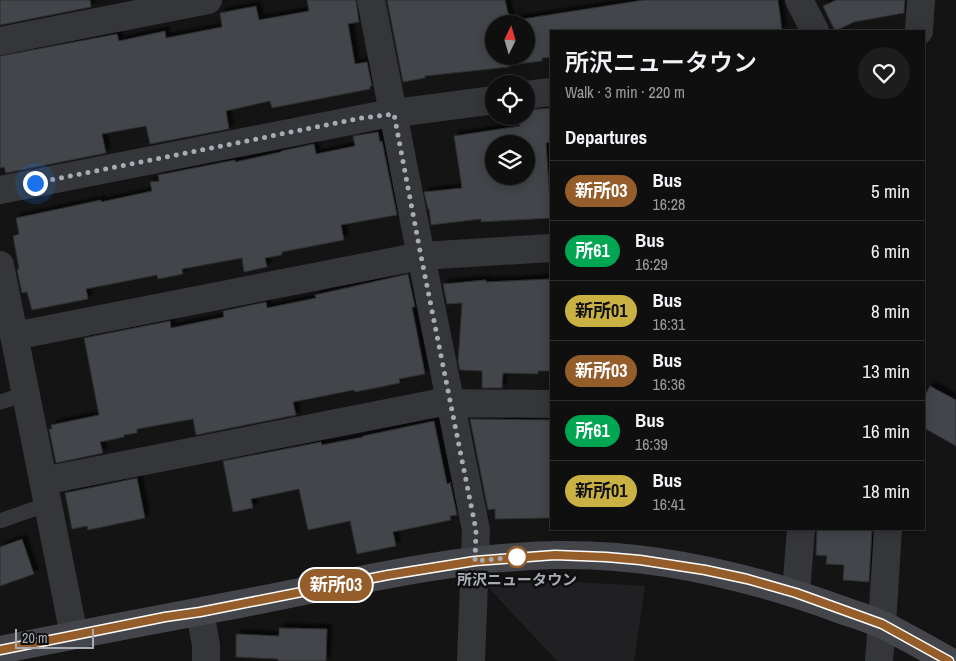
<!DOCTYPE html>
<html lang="en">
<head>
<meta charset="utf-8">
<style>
	body { margin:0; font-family:"Archivo Narrow","Noto Sans JP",sans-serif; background:#1d1d1e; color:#f1f3f6; height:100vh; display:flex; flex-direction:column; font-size:19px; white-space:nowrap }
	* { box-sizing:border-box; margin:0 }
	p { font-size:16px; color:#9b9c9f }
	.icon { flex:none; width:28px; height:28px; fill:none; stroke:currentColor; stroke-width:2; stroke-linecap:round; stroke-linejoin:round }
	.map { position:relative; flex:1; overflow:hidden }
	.side { position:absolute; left:550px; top:30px; width:375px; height:500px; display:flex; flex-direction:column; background:#0f0f10; border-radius:0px; box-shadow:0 2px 12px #0003,0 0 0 1px #2f2f30 }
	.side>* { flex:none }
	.badge { padding:0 10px; border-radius:16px; font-size:18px; line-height:32px }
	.needle { width:32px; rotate:5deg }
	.buttons { position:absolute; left:485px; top:15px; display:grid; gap:10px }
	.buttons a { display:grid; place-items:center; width:50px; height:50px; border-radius:50%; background:#0f0f10; box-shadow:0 2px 12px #0003,0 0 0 1px #2f2f30; font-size:25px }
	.scale { position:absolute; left:15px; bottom:12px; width:79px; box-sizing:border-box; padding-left:5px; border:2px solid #a7abb4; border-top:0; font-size:14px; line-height:18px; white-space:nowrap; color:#a7abb4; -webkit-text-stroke:4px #0f0f10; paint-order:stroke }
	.you { position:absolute; width:25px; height:25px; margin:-12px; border:4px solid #fff; border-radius:50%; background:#1a73e8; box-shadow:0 0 0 8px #1a73e833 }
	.map>.badge { position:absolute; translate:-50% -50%; box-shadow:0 0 0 2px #fff }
	h2 { padding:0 15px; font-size:19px; line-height:45px }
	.round { display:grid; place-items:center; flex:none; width:52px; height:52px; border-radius:26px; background:#1d1d1e }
	.summary { display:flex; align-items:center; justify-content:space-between; height:85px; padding:0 15px }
	h1 { font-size:24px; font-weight:600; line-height:38px }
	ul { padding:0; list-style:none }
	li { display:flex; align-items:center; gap:15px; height:60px; padding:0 15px; border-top:1px solid #2f2f30 }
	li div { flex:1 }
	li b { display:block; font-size:19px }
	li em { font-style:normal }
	li .badge { min-width:55px; font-weight:700; text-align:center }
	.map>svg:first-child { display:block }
</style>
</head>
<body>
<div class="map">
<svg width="956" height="661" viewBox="0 0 956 661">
	<defs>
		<filter id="shadow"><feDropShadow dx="4.5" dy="-4.5" stdDeviation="1" flood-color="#0009"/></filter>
	</defs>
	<rect width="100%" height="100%" fill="#141415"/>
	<path fill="#202022" d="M532,582H576L645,586L634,661H557L487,586Z"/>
	<path fill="#434448" stroke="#2e2e31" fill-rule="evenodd" filter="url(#shadow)" d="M0,0H90L91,7L0,25Z
		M307,0H356L359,22L348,24L355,64L367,62L372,86H370V89L272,108L270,101L226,111L229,129L150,144L146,126L102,134L106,153L6,173L4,167L0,168V56L117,34L119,41L165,31L166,38L222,27L220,13L256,6L259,20L309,11Z
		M387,0H505L510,21L644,0H778L782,31H551V57L542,58V61L509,65V67L425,76V78L403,82ZM494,24H526V56H494Z
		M836,0H905L904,13L854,22L835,31L823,6Z
		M551,108V142L546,143L551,218L481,222V219L431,225L429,209H428L424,192L462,188L454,136L520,126L519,116H526V110ZM494,144H526V176H494Z
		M378,132L380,142L382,141L397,215L341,225L344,240L282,252V255L265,258L267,267L244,272L242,258L182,269L183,274L158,279L157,275L86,289L88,299L32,310L27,292L22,293L17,270L19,269L13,236L19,234L16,218L101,200V202L152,191L150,182L159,181L158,175L235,160V162L281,152V151L314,144L316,154L355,146L353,136Z
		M408,274L415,307H412L425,374L399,379L400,383L355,392L354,390L293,402L296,415L196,435L193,419L137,429V433L124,435V437L100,442L103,453L56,463L49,429H52L51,425L99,415L84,338L170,321L171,328L224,317L223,311L266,302L267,308L316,298L315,295Z
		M551,279V371H538V374L503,373L502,388H482V371L460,370L458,362L462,303L447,304L443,284L486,280V282Z
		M930,386L956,400V446L924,428V397Z
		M470,419L551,420V518L495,519V509L488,510Z
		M434,421L447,484L450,483V482L457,515L450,516L451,520L393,532L396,546L357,554L350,521L308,530L299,489L251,499L253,508L233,512L223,461L321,442L322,445L363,437V436Z
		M137,478L145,518L88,530L87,526L72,529L65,493Z
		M817,529H872L869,582L843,580L844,565L826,564L827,556L816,555Z
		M22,539L34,574L0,586V547Z
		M279,628L327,629L326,661H278V659L236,657V634L279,636Z"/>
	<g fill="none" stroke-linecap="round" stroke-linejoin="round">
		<path stroke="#35363a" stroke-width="15" d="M0,402L26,394
			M0,521L48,504"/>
		<path stroke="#35363a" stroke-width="28" d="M371,0L421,256L476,530L471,661
			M799,0L815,31
			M919,31L921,0
			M0,41L208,0
			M526,95L551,92
			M0,190L381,115L494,100
			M0,265L74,635
			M14,336L421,256L551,248
			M43,481L438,403L551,404
			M796,593L801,529
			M200,612L206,645V661
			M879,661L882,624L888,529"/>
		<path stroke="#43454a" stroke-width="28" d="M0,650C88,632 177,616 265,599C361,580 458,557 556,555C653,553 749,576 839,609C853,614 867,618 880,624C889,627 898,633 906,637C921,645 935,653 949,661"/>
	</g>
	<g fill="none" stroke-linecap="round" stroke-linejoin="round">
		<defs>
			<path id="line" d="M0,650L165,617L200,612L388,575L475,561L555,555L606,557L640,560L705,570L747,579L796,593L882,624L949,661"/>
		</defs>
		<use href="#line" stroke="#fff" stroke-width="11"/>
		<use href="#line" stroke="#955d2a" stroke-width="8"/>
		<path stroke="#a7abb4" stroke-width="5" stroke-dasharray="0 9" d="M35,183L362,118L394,114L421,256L476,530L475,561L517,557"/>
	</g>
	<circle fill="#fff" stroke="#955d2a" stroke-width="2.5" cx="517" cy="557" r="10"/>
	<g text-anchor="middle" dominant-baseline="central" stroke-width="5" stroke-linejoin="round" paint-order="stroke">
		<g font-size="15" font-weight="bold" fill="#a7abb4" stroke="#0f0f10">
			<text x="517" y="579">所沢ニュータウン</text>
		</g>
	</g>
</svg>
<div class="buttons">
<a><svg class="needle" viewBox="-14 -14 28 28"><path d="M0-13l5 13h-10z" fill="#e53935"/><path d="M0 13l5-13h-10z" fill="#9b9c9f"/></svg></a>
<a><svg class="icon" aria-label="locate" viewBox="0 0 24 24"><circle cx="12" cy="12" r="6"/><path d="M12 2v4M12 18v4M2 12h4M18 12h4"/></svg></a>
<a><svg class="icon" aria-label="layers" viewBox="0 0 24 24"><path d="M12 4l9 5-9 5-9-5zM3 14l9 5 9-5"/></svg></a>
</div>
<div class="scale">20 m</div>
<div class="you" style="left:35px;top:183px"></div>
<b class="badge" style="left:336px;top:585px;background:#955d2a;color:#fff">新所03</b>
<section class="side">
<div class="summary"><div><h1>所沢ニュータウン</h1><p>Walk · 3 min · 220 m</p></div><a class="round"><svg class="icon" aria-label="heart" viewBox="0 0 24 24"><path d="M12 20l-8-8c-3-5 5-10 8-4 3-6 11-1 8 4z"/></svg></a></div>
<h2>Departures</h2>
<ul>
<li><span class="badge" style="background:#955d2a;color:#fff">新所03</span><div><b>Bus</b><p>16:28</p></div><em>5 min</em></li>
<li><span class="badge" style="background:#00a651;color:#fff">所61</span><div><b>Bus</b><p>16:29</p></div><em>6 min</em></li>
<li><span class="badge" style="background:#c9b143;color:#111">新所01</span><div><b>Bus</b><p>16:31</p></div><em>8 min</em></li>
<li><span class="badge" style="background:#955d2a;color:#fff">新所03</span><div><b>Bus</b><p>16:36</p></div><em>13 min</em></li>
<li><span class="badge" style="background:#00a651;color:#fff">所61</span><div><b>Bus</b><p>16:39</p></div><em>16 min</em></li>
<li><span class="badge" style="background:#c9b143;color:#111">新所01</span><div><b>Bus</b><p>16:41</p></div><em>18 min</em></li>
</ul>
</section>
</div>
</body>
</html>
